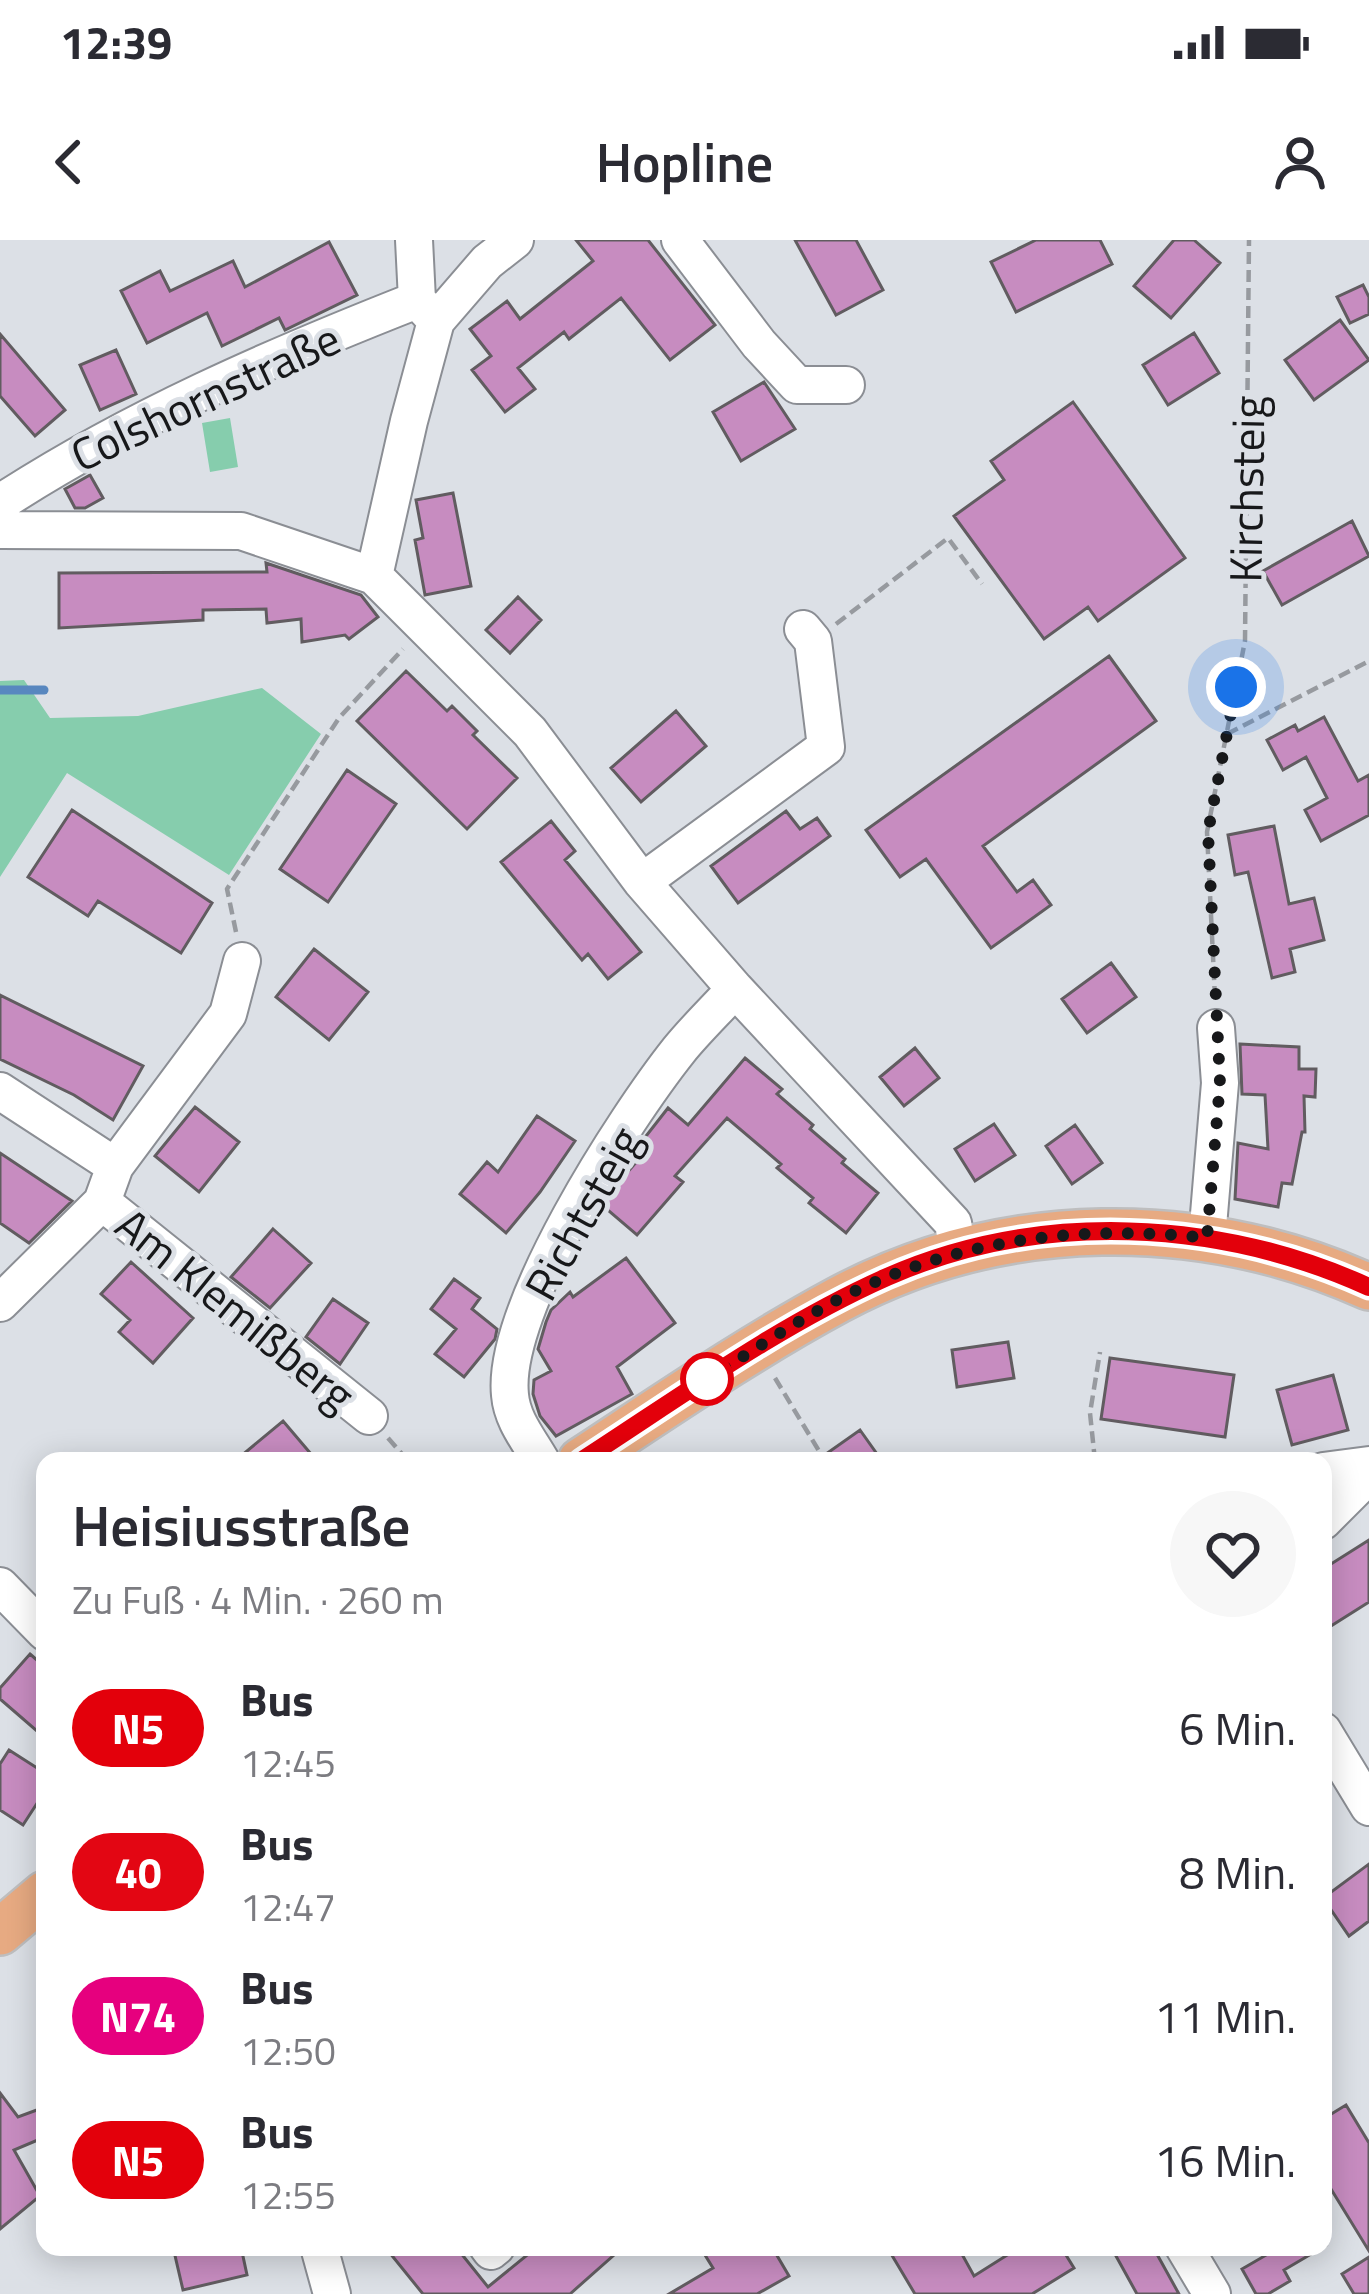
<!DOCTYPE html>
<html lang="de">
<head>
<meta charset="utf-8">
<style>
	body { margin:0; font-family:"Titillium Web",sans-serif; background:#f7f7f7; color:#2b2b33; height:100vh; display:flex; flex-direction:column; font-size:45px; white-space:nowrap }
	* { box-sizing:border-box; margin:0 }
	p { font-size:39px; color:#7c7c81 }
	.icon { flex:none; width:66px; height:66px; fill:none; stroke:currentColor; stroke-width:2; stroke-linecap:round; stroke-linejoin:round }
	.map { position:relative; flex:1; overflow:hidden }
	.panel { position:absolute; left:36px; top:1212px; width:1296px; height:804px; display:flex; flex-direction:column; background:#fff; border-radius:24px; box-shadow:0 6px 30px #0003 }
	.panel>* { flex:none }
	.badge { padding:0 24px; border-radius:39px; font-size:42px; line-height:78px }
	.you { position:absolute; width:60px; height:60px; margin:-30px; border:9px solid #fff; border-radius:50%; background:#1a73e8; box-shadow:0 0 0 18px #1a73e833 }
	.map>.badge { position:absolute; translate:-50% -50%; box-shadow:0 0 0 6px #fff }
	.round { display:grid; place-items:center; flex:none; width:126px; height:126px; border-radius:63px; background:#f7f7f7 }
	.summary { display:flex; align-items:center; justify-content:space-between; height:204px; padding:0 36px }
	h1 { font-size:57px; font-weight:600; line-height:90px }
	ul { padding:0; list-style:none }
	li { display:flex; align-items:center; gap:36px; height:144px; padding:0 36px }
	li div { flex:1 }
	li b { display:block; font-size:45px }
	li em { font-style:normal }
	li .badge { min-width:132px; font-weight:700; text-align:center }
	.status { display:flex; justify-content:space-between; align-items:center; height:84px; padding:0 60px; background:#fff; direction:ltr }
	.status svg { height:33px; fill:currentColor }
	header { display:flex; justify-content:space-between; align-items:center; height:156px; padding:0 36px; background:#fff; font-size:54px; font-weight:600 }
	.map>svg:first-child { display:block }
</style>
</head>
<body>
<div class="status"><b>12:39</b><svg viewBox="0 0 49 12"><path d="M0 12V9h3v3zM5 12V6h3v6zM10 12V3h3v9zM15 12V0h3v12zM26 1h20v11H26zM47 4h2v5h-2z"/></svg></div>
<header><svg class="icon" aria-label="back" viewBox="0 0 24 24"><path d="M15 5l-7 7 7 7"/></svg>Hopline<svg class="icon" aria-label="person" viewBox="0 0 24 24"><circle cx="12" cy="8" r="4"/><path d="M4 21q1-7 8-7t8 7"/></svg></header>
<div class="map">
<svg width="1369" height="2054" viewBox="0 0 1369 2054">
	<rect width="100%" height="100%" fill="#dce0e6"/>
	<path fill="#86cdad" d="M230,178L238,227L210,232L202,183Z
		M24,440L50,478L138,476L262,448L321,494L229,635L67,533L0,637V441Z"/>
	<g fill="none" stroke-linecap="round" stroke-linejoin="round">
		<path stroke="#5887bf" stroke-width="9" d="M0,450H44"/>
	</g>
	<path fill="#c78cc0" stroke="#615c60" stroke-width="3" d="M576,0H648L715,85L670,120L621,58L569,99L564,92L518,128L535,149L505,172L472,130L491,116L470,89L507,61L520,79L593,21Z
		M795,0H856L883,50L836,75Z
		M1036,0H1100L1112,24L1016,72L991,22Z
		M1174,0H1194L1220,23L1171,78L1134,46Z
		M329,2L357,55L285,90L279,78L222,106L207,73L147,103L121,51L160,31L170,51L233,21L245,47Z
		M1363,45L1369,57V74L1350,83L1337,57Z
		M1340,80L1369,120L1314,160L1285,120Z
		M1194,93L1219,133L1168,165L1143,125Z
		M0,94L65,170L35,196L0,156Z
		M116,110L136,154L100,170L80,125Z
		M764,142L795,189L741,221L713,172Z
		M1073,162L1185,318L1098,381L1088,367L1044,399L954,276L1004,240L991,221Z
		M90,235L103,258L85,268H75L65,249Z
		M453,253L471,346L425,355L415,300L423,298L416,260Z
		M1352,281L1369,316L1282,365L1263,331Z
		M266,323L361,355L378,377L349,399L345,395L302,402L301,379L267,383L266,369L203,370V380L59,388V333L267,332Z
		M518,357L541,380L510,413L486,390Z
		M1109,416L1156,481L983,606L1017,652L1033,640L1051,665L991,708L926,619L900,637L866,590Z
		M406,431L447,471L452,466L477,491L473,495L517,538L467,589L357,481Z
		M676,471L706,506L641,562L611,528Z
		M1324,477L1358,541L1369,535V575L1321,601L1305,570L1327,558L1306,517L1283,530L1267,500L1295,485L1298,491Z
		M347,530L396,564L328,662L280,629Z
		M72,570L212,663L181,713L98,661L88,676L28,637Z
		M786,571L800,589L817,578L830,596L738,663L711,626Z
		M551,581L575,611L565,620L641,712L608,739L588,714L582,720L501,622Z
		M1274,586L1289,664L1314,658L1324,700L1290,709L1295,732L1272,738L1248,632L1235,635L1228,595Z
		M314,709L368,752L329,800L276,757Z
		M1111,723L1136,757L1087,793L1062,759Z
		M0,755L143,826L113,880L74,855L0,819Z
		M1240,804L1299,807V829H1316L1315,857L1304,856L1305,892H1302L1292,944L1282,943L1278,967L1235,959L1238,903L1268,909L1265,855L1242,854Z
		M915,808L939,838L904,866L880,837Z
		M745,818L782,849L777,854L813,885L810,889L845,919L842,923L878,953L846,993L809,963L813,958L777,928L781,924L727,878L675,936L683,942L637,995L603,966L612,950L646,911L639,905L668,868L688,885Z
		M195,867L239,902L199,952L155,916Z
		M537,876L575,901L540,952L506,993L460,954L487,922L498,932Z
		M994,884L1015,915L975,941L955,909Z
		M1075,885L1102,923L1072,944L1046,906Z
		M0,913L72,961L29,1003L0,983Z
		M273,989L311,1023L270,1068L231,1037Z
		M626,1018L675,1083L617,1127L632,1154L556,1196L540,1176L533,1154L534,1140L551,1131L538,1109L546,1082L551,1070L570,1052L573,1057Z
		M131,1022L193,1078L153,1123L119,1092L130,1080L101,1054Z
		M454,1039L480,1058L472,1069L497,1089L495,1099L464,1137L435,1114L456,1089L431,1069Z
		M333,1059L368,1083L340,1124L306,1097Z
		M1008,1102L1014,1138L957,1147L952,1110Z
		M1110,1118L1234,1135L1225,1197L1101,1179Z
		M1333,1135L1348,1190L1292,1205L1277,1150Z
		M283,1181L317,1221H235Z
		M860,1190L882,1221H816Z
		M1369,1300V1362L1323,1391V1329Z
		M30,1414L45,1427V1498L0,1459V1448Z
		M9,1510L45,1533V1551L23,1585L0,1570V1524Z
		M1369,1624V1681L1349,1696L1323,1658Z
		M0,1853L18,1877L45,1867V1897L14,1910L40,1956L0,1989Z
		M1346,1865L1369,1903V2011L1323,1936V1879Z
		M173,2007H241L247,2035L183,2050Z
		M385,2007H456L488,2047L537,2007H623L570,2054H423Z
		M720,2007H772L789,2036L757,2054H669L713,2028L705,2015Z
		M887,2007H958L974,2036L1020,2007H1061L1074,2028L1032,2054H915Z
		M1111,2007H1153L1179,2054H1137Z
		M1280,2007H1323L1284,2030L1290,2041L1268,2054H1256L1242,2029Z
		M1369,2017V2054H1354L1342,2034Z"/>
	<g fill="none" stroke-linecap="round" stroke-linejoin="round">
		<defs>
			<path id="minor" d="M414,0L417,60L430,74
				M680,0L759,104L797,145H846
				M0,263C129,179 274,116 417,60
				M0,290L241,291L374,336L530,492L642,642L735,749L953,983L958,1011
				M374,336L409,181L436,81L487,22L515,0
				M642,642L826,507L813,401L803,389
				M0,851L115,926
				M102,962L369,1176
				M1207,998L1220,843L1216,788
				M0,1063L102,962L115,926L228,774L242,721
				M541,1221C529,1200 512,1180 510,1155C501,1069 625,878 679,810C696,789 717,769 735,749
				M1323,1231L1369,1225
				M1323,1281L1369,1235
				M0,1346L45,1392
				M1323,1491L1369,1567
				M319,2007L332,2054
				M488,2007L491,2011L496,2007
				M1184,2007L1212,2054"/>
			<path id="major" d="M581,1221C665,1166 749,1108 838,1060C1002,972 1200,971 1369,1047
				M0,1692L45,1654"/>
		</defs>
		<use href="#minor" stroke="#8b8e94" stroke-width="40"/>
		<use href="#major" stroke="#bebebf" stroke-width="50"/>
		<path stroke="#979a9f" stroke-width="4.5" stroke-dasharray="12 6" stroke-linecap="butt" d="M836,384L948,298L982,344
			M1227,494L1369,421
			M236,692L227,649L339,478L403,409
			M1215,758L1207,592L1245,401L1249,0
			M775,1138L825,1221
			M388,1198L408,1221
			M1095,1221L1090,1173L1100,1112"/>
		<use href="#minor" stroke="#fff" stroke-width="36"/>
		<use href="#major" stroke="#e7aa82" stroke-width="45"/>
	</g>
	<g fill="none" stroke-linecap="round" stroke-linejoin="round">
		<defs>
			<path id="line" d="M581,1221C680,1157 779,1085 887,1037C1039,970 1219,979 1369,1047"/>
		</defs>
		<use href="#line" stroke="#fff" stroke-width="27"/>
		<use href="#line" stroke="#e3000b" stroke-width="18"/>
		<path stroke="#17181a" stroke-width="12" stroke-dasharray="0 21.6" d="M707,1139C751,1112 795,1082 841,1058C957,999 1079,984 1207,998L1220,843L1208,592L1236,447"/>
	</g>
	<circle fill="#fff" stroke="#e3000b" stroke-width="6" cx="707" cy="1139" r="24"/>
	<g text-anchor="middle" dominant-baseline="central" stroke-width="10" stroke-linejoin="round" paint-order="stroke">
		<g font-size="45" fill="#17181a" stroke="#dce0e6">
			<text transform="translate(205 156) rotate(-25)">Colshornstraße</text>
			<text transform="translate(1246 249) rotate(-89)">Kirchsteig</text>
			<text transform="translate(582 973) rotate(-61)">Richtsteig</text>
			<text transform="translate(236 1069) rotate(39)">Am Klemißberg</text>
		</g>
	</g>
</svg>
<div class="you" style="left:1236px;top:447px"></div>
<section class="panel">
<div class="summary"><div><h1>Heisiusstraße</h1><p>Zu Fuß · 4 Min. · 260 m</p></div><a class="round"><svg class="icon" aria-label="heart" viewBox="0 0 24 24"><path d="M12 20l-8-8c-3-5 5-10 8-4 3-6 11-1 8 4z"/></svg></a></div>
<ul>
<li><span class="badge" style="background:#e3000b;color:#fff">N5</span><div><b>Bus</b><p>12:45</p></div><em>6 Min.</em></li>
<li><span class="badge" style="background:#e30613;color:#fff">40</span><div><b>Bus</b><p>12:47</p></div><em>8 Min.</em></li>
<li><span class="badge" style="background:#e6007e;color:#fff">N74</span><div><b>Bus</b><p>12:50</p></div><em>11 Min.</em></li>
<li><span class="badge" style="background:#e3000b;color:#fff">N5</span><div><b>Bus</b><p>12:55</p></div><em>16 Min.</em></li>
</ul>
</section>
</div>
</body>
</html>
